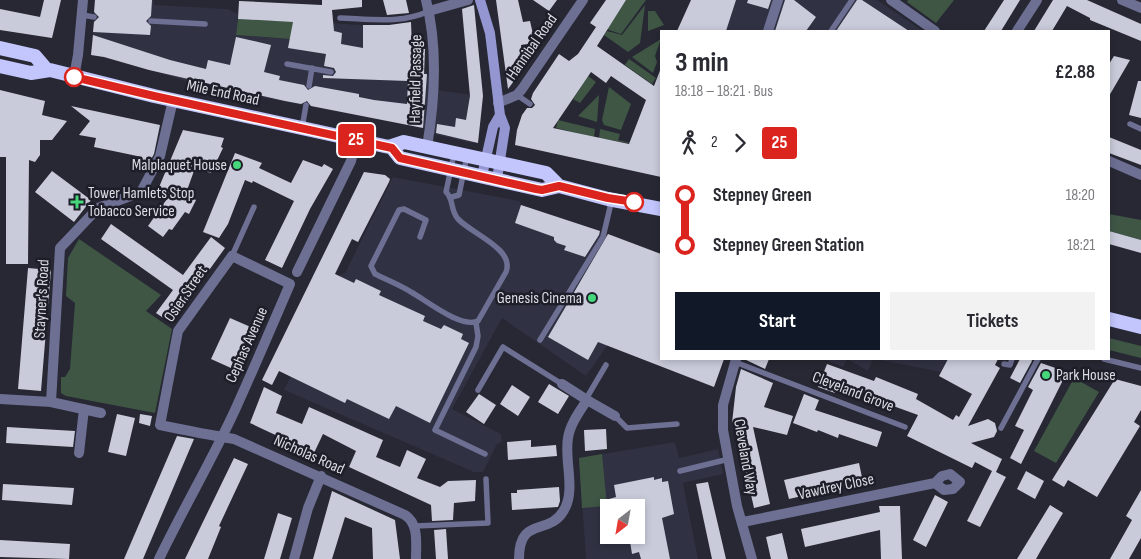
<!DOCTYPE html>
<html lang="en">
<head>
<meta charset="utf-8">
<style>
	body { margin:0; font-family:"Sofia Sans Condensed",sans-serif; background:#f2f2f3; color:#2b2b33; height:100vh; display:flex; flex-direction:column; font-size:19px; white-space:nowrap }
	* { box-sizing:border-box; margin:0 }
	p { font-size:16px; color:#7c7c81 }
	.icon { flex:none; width:28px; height:28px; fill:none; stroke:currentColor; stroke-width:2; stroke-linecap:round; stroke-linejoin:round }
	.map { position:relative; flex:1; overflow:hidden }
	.details { position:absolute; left:660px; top:30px; width:450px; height:330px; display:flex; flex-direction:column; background:#fff; border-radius:0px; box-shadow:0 2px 8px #0003 }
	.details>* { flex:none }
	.badge { padding:0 10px; border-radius:4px; font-size:18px; line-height:32px }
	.needle { width:32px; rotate:211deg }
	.controls { position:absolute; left:600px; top:499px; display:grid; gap:10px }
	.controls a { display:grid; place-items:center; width:45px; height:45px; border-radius:0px; background:#fff; box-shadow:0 2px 8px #0003; font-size:25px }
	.map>.badge { position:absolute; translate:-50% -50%; box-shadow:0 0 0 2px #fff }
	.legs { display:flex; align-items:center; gap:8px; height:55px; padding:0 15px; font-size:16px }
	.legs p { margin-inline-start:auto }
	.overview { display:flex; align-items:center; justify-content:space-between; height:85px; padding:0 15px }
	h1 { font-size:28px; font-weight:700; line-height:38px }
	.action { display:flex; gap:10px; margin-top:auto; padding:10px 15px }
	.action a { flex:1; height:58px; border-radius:0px; background:#111827; color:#fff; font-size:20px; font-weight:700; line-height:58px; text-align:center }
	.action a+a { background:#f2f2f3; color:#2b2b33 }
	ul { padding:0 15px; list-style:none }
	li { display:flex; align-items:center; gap:18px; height:50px; font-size:19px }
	li i { display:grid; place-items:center; width:8px; height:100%; margin:0 6px; background:currentColor }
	li i::after { content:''; width:12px; height:12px; margin:-6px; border:4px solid; border-radius:50%; background:#fff }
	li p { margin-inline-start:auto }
	li:first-child i { background:linear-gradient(#0000 50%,currentColor 0) }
	li:last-child i { background:linear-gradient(currentColor 50%,#0000 0) }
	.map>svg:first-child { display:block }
</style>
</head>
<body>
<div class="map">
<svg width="1141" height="559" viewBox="0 0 1141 559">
	<rect width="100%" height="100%" fill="#272833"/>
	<path fill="#303142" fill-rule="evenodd" d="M95,0H154V5L228,9L238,14L236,35L245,36L290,39L333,23L408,29L417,58L436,90L481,96L478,141L475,143L467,142L434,134L425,128L202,86L114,59L91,55Z
		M701,0H877L923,31H689Z
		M393,177L519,201L521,205L661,254V332L628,316L586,376L502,318L452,409L501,434L502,442L497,444L483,472H474L284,390L340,275L345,273Z
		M824,359H873L868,371L847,359L843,367Z
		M875,359H948L941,372Z
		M675,442L679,458L718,449L723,474L683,483L698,559H586L579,458ZM609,508H636V535H609Z"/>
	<path fill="#3f5645" d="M626,0H646L621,34L609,30L607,28Z
		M908,0H954L936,23L907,2Z
		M645,5L640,43L628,52L604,35L607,31L622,35Z
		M648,11H655L664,25L648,31Z
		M238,19L322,23L291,39L236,35Z
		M661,39L655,56L657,62L653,73L632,57Z
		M629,59L656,78L652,84L625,65Z
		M588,76L596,82L580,103L573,99Z
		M609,87L631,104L621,130L604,125L602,120Z
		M599,95L597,122L578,116Z
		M558,120L595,129L594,137L556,128Z
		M600,129L620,134L618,140L639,145L599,138Z
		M1109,214L1141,220V240L1109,231Z
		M79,239L161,295L146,311L172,329L155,413L66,396L61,393V377H65L70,369L75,303L66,296L68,258Z
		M1109,338L1141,346V358L1109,350Z
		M1074,378L1099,392L1056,463L1034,451Z
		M602,454L607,506L582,508L579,458Z"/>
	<path fill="#cacbda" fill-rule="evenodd" d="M44,0H61L52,38L0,30V9L40,17Z
		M95,0H152L151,16L146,21L151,26L150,35L93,32L94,22L99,17L94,12Z
		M322,0H362V7L332,10L334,31L342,33L341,44L363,48V25H389L411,22L412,48L425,49L424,74H427L423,128L311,106L307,101L301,104L285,101L149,70L104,57L91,55L93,35L170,60L206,69L208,60L230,65L236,37L271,45L264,72L280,76L279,80L304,85L308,90L315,86L359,94V97L374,100L407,104L408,81L323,78V75L333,76L336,72L334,68L324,66L326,54L288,48L293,22L238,19L239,1L322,5Z
		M383,0H406L409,13L387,15Z
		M496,0H518L523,22L530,21L535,43L521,45L525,66L508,89Z
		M533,0H557L549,11Z
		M606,0H626L597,46L654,86L661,68V177L515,145L517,130L522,115L527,108H532L535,105L531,99L533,93L559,54L569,61L578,54L596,27L590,23ZM591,72L606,83L611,76L646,100L629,144L553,128Z
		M691,0H736L726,31H677Z
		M748,0H771L768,9L747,3Z
		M785,0H794L816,17L806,31H775Z
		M857,0H862L909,31H836Z
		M1004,0H1020L1001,31H984Z
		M1053,0H1087L1141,24V41L1090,20V18L1067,6L1052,31H1034Z
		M474,5L483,96L478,143L436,133L437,124L455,127L456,118L466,120L470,96L462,9Z
		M1114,56L1130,60L1109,96V64Z
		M1138,81H1141V118L1129,115Z
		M0,90L45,101L42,115L67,121L52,140H40V155L35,162L29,160L28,264H6V157H0Z
		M71,106L160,125L154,154L144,172L142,157L94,147L96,138L79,135L90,121Z
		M183,130L224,138L221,147L223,148L211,173L195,168L185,196L196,200L189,214L185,212L172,230L169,229L163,237L148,226L167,199L157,192Z
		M1109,137L1141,150V165L1109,153Z
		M235,153L262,163L259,168L291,183L303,160L322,167L324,164L333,169L310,209L282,268L265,260L294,201L253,181L252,183L245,180L228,224L219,238L203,232Z
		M52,171L91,200L74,222L35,192Z
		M364,172L385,175L390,179L389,182L358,242L352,239L335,274L354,283L356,279L381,291L379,295L425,316L423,321L441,329L444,325L463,334L461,339L469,343L430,423L396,406L389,419L347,399L345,403L279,371L272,385L262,380Z
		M521,205L600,231L599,235L585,257L564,250L566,246L557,243L554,240V237L515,223Z
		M111,224L183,275L211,237L225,248L171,323L156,313L173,290L101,239Z
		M1109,231L1141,240V253L1109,244Z
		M608,234L661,254V359H724L714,387L598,342L588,360L548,337Z
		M28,268L51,270L41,391L18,389Z
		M230,318L253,328L231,368L211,359Z
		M744,359H769L765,369Z
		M948,359H998L995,365L1000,368L968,426L988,419L995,423L997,431L994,437L971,443L1002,459L996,472L1006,477L980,527L967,521L992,471L975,462L972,468L907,436L918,415L838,386L835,393L818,387L827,364L874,381L876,377L918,394L916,399L953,420L956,415L959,417L972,394L939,376Z
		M1020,359H1031L1032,361L1020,383L1010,378Z
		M1041,363L1067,372L1021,464L1010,458L1024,430L1015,426L1033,390L1028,387Z
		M741,369L773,383L764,407L793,416L787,435L753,427L770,504L754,508L735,424L732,423L736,387Z
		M1115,379L1141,386V410L1134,422L1140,426L1097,497L1068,480L1064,487L1052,480Z
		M549,384L569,396L558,414L538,402Z
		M512,385L530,397L518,416L500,404Z
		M264,387L282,396L276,413L302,424L309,407L383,440L376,457L400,467L407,450L426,459L417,478L440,487L448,481L476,480L475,501L454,503L453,520L432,521L431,505L349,467L356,451L323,434L314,453L250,423Z
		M479,394L496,405L484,424L466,412Z
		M804,394L819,400L815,410L882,432L877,447L839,434L838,438L818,430L817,432L793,423Z
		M117,414L135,418L126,456L108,452Z
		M140,414L152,416L150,426L139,423Z
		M7,427L75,431L73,447L6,443Z
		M606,429L607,449L585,451L584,430Z
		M177,436L194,439L143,559H124Z
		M531,440V447L556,445L557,456L508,460L507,442Z
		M234,458L248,464L219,526L221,527L208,559H185Z
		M859,463L863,482L789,499L784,480Z
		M1026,471L1044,481L1035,499L1017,489Z
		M654,477V480L662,478V482L668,481L674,514L662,518L670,559H641L639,552L632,554L629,535H636V508H611L609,499L616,497L614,485Z
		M708,482L726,559H712L696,484Z
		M3,484L74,488L72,505L2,500Z
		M559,487L560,501L558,507L512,510L511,493H517V490Z
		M1141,490V538L1129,559H1110L1132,520L1126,516Z
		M332,491L395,520L400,559H373L372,528L345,517L332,559H313Z
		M935,495L948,502L926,547L913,540Z
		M1050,505L1063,513L1041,550L1036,559H1017Z
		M879,506H900L902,559H881L880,530L805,547L801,529L880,512Z
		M278,513L292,518L280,559H264Z
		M446,529L448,559H436L434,530Z
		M782,533L788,559H771L766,537Z
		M0,540L70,544L69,559L0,557Z"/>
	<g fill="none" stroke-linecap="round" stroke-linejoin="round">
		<path stroke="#6d6f93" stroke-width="5.5" d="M82,15L94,17
			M340,18C370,19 402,24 429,11
			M151,21L205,24
			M831,31L852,0
			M287,64L331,72
			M309,86L312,68
			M517,95L530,104
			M1130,124L1141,129
			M302,128L306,105
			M452,197L459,195L467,156
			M420,237L426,220L404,209L399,210L371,266L375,274C387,280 400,285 411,292C426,300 461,329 478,321L506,272C515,249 472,234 458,219C450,210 454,199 446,192L454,154
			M232,256L254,207
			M476,323L478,336L476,347L435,430L485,454
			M540,340L603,237L612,199
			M1104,359L1141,368
			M735,362L905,427
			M1004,364L1010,365L1012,359
			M478,390L503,347L562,384
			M586,399L606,365
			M615,416L627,428L677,424
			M1001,428L1038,359
			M680,471L729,459
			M415,526L488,523L486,479"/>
		<path stroke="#6d6f93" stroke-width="10" d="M426,0C438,47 435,99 427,147
			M891,0L935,31
			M1122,0L1141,8
			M429,11L468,0
			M768,31L778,0
			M1017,31L1037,0
			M74,77L78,55L83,0
			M498,103L517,95L522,89L583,0
			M1109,161L1141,175
			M297,272L351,161L356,140
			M736,359L723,405V430L737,506L752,559
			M562,384L587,400
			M0,399L51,402L101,413
			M51,402L60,248L98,208L141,192L160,156L173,100
			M79,453L84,409
			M743,522L935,483L942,476L950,474L960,482L953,489L944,490L935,483
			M159,559C183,509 212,460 235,410C254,368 272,326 290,284L232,256L178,331L160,425C184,430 209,435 234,439L405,515C419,524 416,543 416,559
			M294,559L308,508L321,476
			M519,559C519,515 549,537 564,510C576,490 564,460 568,438C570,424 580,411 587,400L615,416"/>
		<path stroke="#9396d0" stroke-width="10" d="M480,0L490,33L500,115L505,128L497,179
			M482,176L493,127L500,115"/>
		<path stroke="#c2c6fd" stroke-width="14" d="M0,48L35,56L47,70
			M0,66L31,73L50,70L154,96L389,147L404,142L546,173L559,186L608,199L661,209
			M392,148L400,158L542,190L559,186
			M1109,319L1141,327"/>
	</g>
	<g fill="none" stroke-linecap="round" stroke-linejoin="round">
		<defs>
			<path id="line-1" d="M74,77L154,96L392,148L400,158L536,189L542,190L559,186L608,198L634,202"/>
		</defs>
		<use href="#line-1" stroke="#fff" stroke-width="11"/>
		<use href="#line-1" stroke="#dc241f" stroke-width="8"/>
	</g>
	<g fill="#fff" stroke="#dc241f" stroke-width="2.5">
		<circle cx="74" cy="77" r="9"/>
		<circle cx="634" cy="202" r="9"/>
	</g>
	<g fill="#45d77a" stroke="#1d1e29" stroke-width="2">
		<circle cx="237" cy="165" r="5"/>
		<path d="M74.5 194.5h5v5h5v5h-5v5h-5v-5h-5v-5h5z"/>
		<circle cx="592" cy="298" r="5"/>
		<circle cx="1046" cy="375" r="5"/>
	</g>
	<g text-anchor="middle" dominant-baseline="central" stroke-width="5" stroke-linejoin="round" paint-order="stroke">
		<g font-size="16" fill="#dbdce3" stroke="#1d1e29">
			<text transform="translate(532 47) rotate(-55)">Hannibal Road</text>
			<text transform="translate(416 79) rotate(-89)">Hayfield Passage</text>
			<text transform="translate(223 93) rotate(12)">Mile End Road</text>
			<text transform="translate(186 294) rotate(-56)">Osier Street</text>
			<text transform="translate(42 299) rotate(-87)">Stayner's Road</text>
			<text transform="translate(247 345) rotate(-66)">Cephas Avenue</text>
			<text transform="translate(853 392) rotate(21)">Cleveland Grove</text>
			<text transform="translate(309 455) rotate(24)">Nicholas Road</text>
			<text transform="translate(745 457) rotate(80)">Cleveland Way</text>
			<text transform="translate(836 487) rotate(-12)">Vawdrey Close</text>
		</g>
		<g font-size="16" fill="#dbdce3" stroke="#1d1e29" text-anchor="end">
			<text x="227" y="165">Malplaquet House</text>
			<text x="88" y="193" text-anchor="start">Tower Hamlets Stop<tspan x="88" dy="18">Tobacco Service</tspan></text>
			<text x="582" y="298">Genesis Cinema</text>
			<text x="1056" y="375" text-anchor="start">Park House</text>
		</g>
	</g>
</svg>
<div class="controls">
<a><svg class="needle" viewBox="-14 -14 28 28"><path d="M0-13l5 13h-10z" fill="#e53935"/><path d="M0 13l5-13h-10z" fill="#7c7c81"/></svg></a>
</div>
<b class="badge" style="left:356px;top:140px;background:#dc241f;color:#fff">25</b>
<section class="details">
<div class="overview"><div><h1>3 min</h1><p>18:18 – 18:21 · Bus</p></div><b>£2.88</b></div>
<div class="legs"><svg class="icon" aria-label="walk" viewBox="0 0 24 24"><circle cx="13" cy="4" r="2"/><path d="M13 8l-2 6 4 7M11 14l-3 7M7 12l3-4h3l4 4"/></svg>2<svg class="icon" aria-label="forward" viewBox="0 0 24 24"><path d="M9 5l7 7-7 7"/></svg><b class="badge" style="background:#dc241f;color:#fff">25</b></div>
<ul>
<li><i style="color:#dc241f"></i><b>Stepney Green</b><p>18:20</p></li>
<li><i style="color:#dc241f"></i><b>Stepney Green Station</b><p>18:21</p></li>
</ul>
<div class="action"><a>Start</a><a>Tickets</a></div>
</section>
</div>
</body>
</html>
